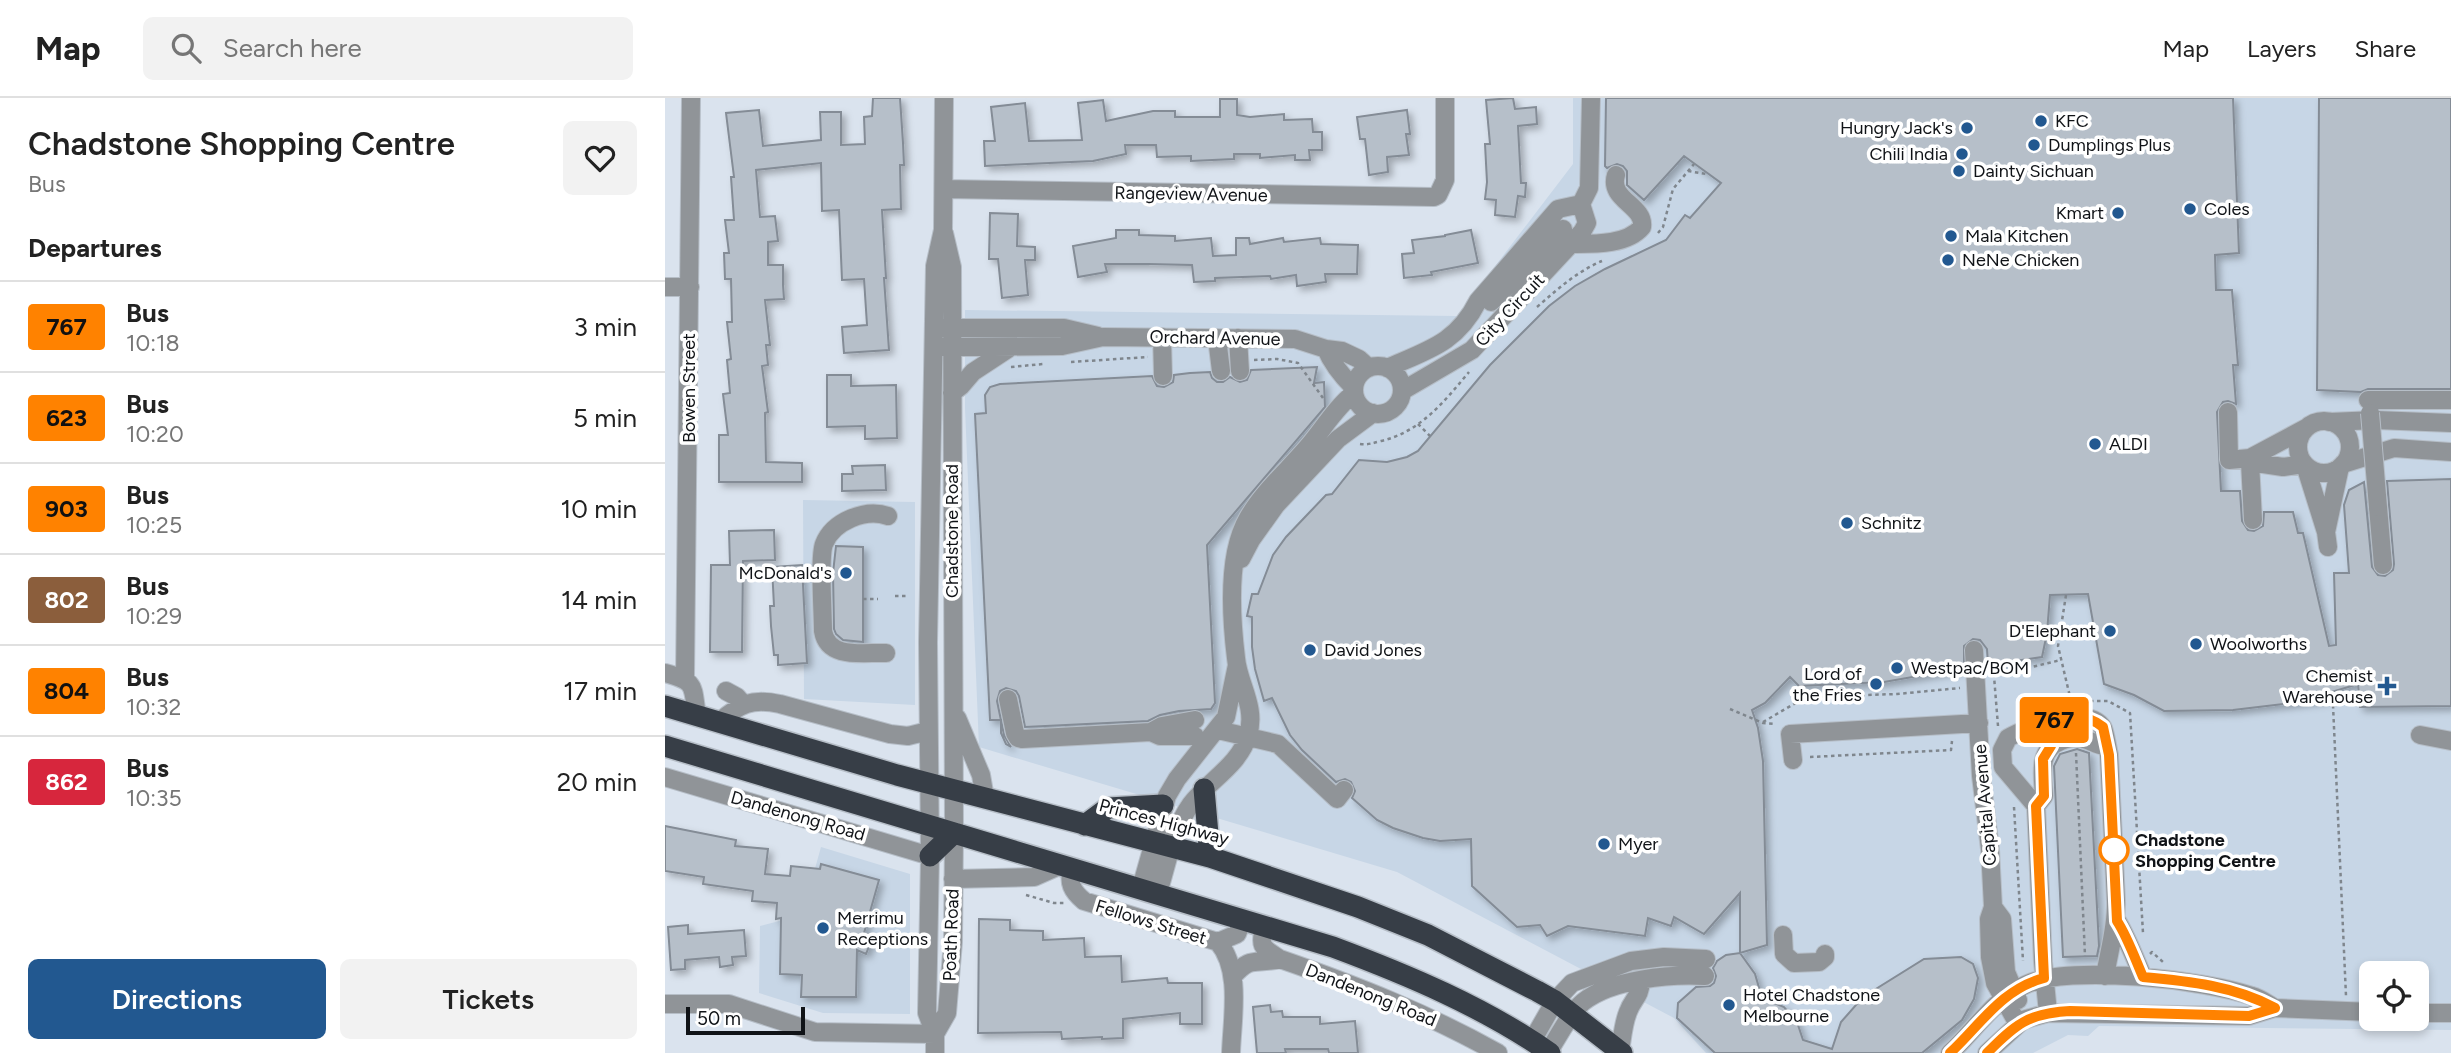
<!DOCTYPE html>
<html lang="en">
<head>
<meta charset="utf-8">
<style>
	body { margin:0; font-family:Figtree,sans-serif; background:#f2f2f2; color:#222; height:100vh; display:flex; flex-direction:column; font-size:26px; white-space:nowrap }
	* { box-sizing:border-box; margin:0 }
	p { font-size:23px; color:#767676 }
	.icon { flex:none; width:38px; height:38px; fill:none; stroke:currentColor; stroke-width:2; stroke-linecap:round; stroke-linejoin:round }
	.map { position:relative; flex:1; overflow:hidden }
	.drawer { display:flex; flex-direction:column; background:#fff; width:665px }
	.drawer>* { flex:none }
	.badge { padding:0 14px; border-radius:5px; font-size:24px; line-height:46px }
	.controls { position:absolute; left:1694px; top:863px; display:grid; gap:14px }
	.controls a { display:grid; place-items:center; width:70px; height:70px; border-radius:10px; background:#fff; box-shadow:0 4px 10px #0003; font-size:35px }
	.scale { position:absolute; left:21px; bottom:18px; width:119px; box-sizing:border-box; padding-left:7px; border:4px solid #101317; border-top:0; font-size:19px; line-height:24px; white-space:nowrap; color:#101317; -webkit-text-stroke:5px #fff; paint-order:stroke }
	.map>.badge { position:absolute; translate:-50% -50%; box-shadow:0 0 0 4px #fff }
	h2 { padding:0 28px; font-size:26px; line-height:63px }
	.round { display:grid; place-items:center; flex:none; width:74px; height:74px; border-radius:10px; background:#f2f2f2 }
	.head { display:flex; align-items:center; justify-content:space-between; height:119px; padding:0 28px }
	h1 { font-size:33px; font-weight:600; line-height:52px }
	.button { display:flex; gap:14px; margin-top:auto; padding:14px 28px }
	.button a { flex:1; height:80px; border-radius:10px; background:#225890; color:#fff; font-size:28px; font-weight:600; line-height:80px; text-align:center }
	.button a+a { background:#f2f2f2; color:#222 }
	ul { padding:0; list-style:none }
	li { display:flex; align-items:center; gap:21px; height:91px; padding:0 28px; border-top:2px solid #e0e0e0 }
	li div { flex:1 }
	li b { display:block; font-size:26px }
	li em { font-style:normal }
	li .badge { min-width:77px; font-weight:700; text-align:center }
	header { display:flex; align-items:center; gap:42px; box-sizing:border-box; height:98px; padding:0 35px; background:#fff; border-bottom:2px solid #e0e0e0 }
	header strong { font-size:33px }
	nav { display:flex; gap:38px; margin-inline-start:auto; font-size:24px }
	.search { width:490px; height:63px; background:#f2f2f2; display:flex; align-items:center; gap:18px; box-sizing:border-box; padding:0 24px; border-radius:10px; color:#767676; font-size:26px }
	main { display:flex; flex:1; min-height:0 }
	.map>svg:first-child { display:block }
</style>
</head>
<body>
<header>
<strong>Map</strong>
<div class="search"><svg class="icon" aria-label="search" viewBox="0 0 24 24"><circle cx="10" cy="10" r="6"/><path d="M15 15l6 6"/></svg>Search here</div>
<nav><a>Map</a><a>Layers</a><a>Share</a></nav>
</header>
<main>
<section class="drawer">
<div class="head"><div><h1>Chadstone Shopping Centre</h1><p>Bus</p></div><a class="round"><svg class="icon" aria-label="heart" viewBox="0 0 24 24"><path d="M12 20l-8-8c-3-5 5-10 8-4 3-6 11-1 8 4z"/></svg></a></div>
<h2>Departures</h2>
<ul>
<li><span class="badge" style="background:#ff8200;color:#111">767</span><div><b>Bus</b><p>10:18</p></div><em>3 min</em></li>
<li><span class="badge" style="background:#ff8200;color:#111">623</span><div><b>Bus</b><p>10:20</p></div><em>5 min</em></li>
<li><span class="badge" style="background:#ff8200;color:#111">903</span><div><b>Bus</b><p>10:25</p></div><em>10 min</em></li>
<li><span class="badge" style="background:#8b5e3c;color:#fff">802</span><div><b>Bus</b><p>10:29</p></div><em>14 min</em></li>
<li><span class="badge" style="background:#ff8200;color:#111">804</span><div><b>Bus</b><p>10:32</p></div><em>17 min</em></li>
<li><span class="badge" style="background:#d7263d;color:#fff">862</span><div><b>Bus</b><p>10:35</p></div><em>20 min</em></li>
</ul>
<div class="button"><a>Directions</a><a>Tickets</a></div>
</section>
<div class="map">
<svg width="1786" height="955" viewBox="0 0 1786 955">
	<defs>
		<filter id="shadow"><feDropShadow dx="4" dy="4" stdDeviation="3.5" flood-color="#0004"/></filter>
	</defs>
	<rect width="100%" height="100%" fill="#dae3ee"/>
	<path fill="#c7d6e6" fill-rule="evenodd" d="M908,0H1786V932L1434,928L1423,938L1403,937L1368,955H1041L1009,920L732,774L314,649L300,310V212L792,218L908,66ZM1706,875H1752V920H1706Z
		M138,402L250,404V607L139,601Z
		M156,749L245,776V916L158,915L94,895L95,828L137,817Z"/>
	<path fill="#b6bfc9" stroke="#848c96" stroke-width="2" filter="url(#shadow)" d="M208,0H235L238,45L239,67H235L236,111L217,112L221,180H219L224,252L179,255L177,229L202,227L199,181L177,182L174,112L157,113L156,65L91,72L95,119L110,118L113,143L103,144V167H118V187L119,201L100,202L105,247H101L103,267L97,268L103,314L100,315L101,364L137,365V384H54V337H63L58,296L65,295L62,262L66,261L62,224H67L66,181H60L59,155H64L60,122H69L66,79H69L61,15L94,12L98,48L156,42L155,14H176V47L200,46L199,19L207,18Z
		M848,0L850,11L871,9L872,26L853,28L856,85H861L860,99L853,98L850,119L830,117L831,102L820,101L822,84L820,46H825L821,2Z
		M941,0H1568L1574,155L1550,157L1551,192H1567L1573,267H1568L1571,306L1563,303L1558,304L1552,314L1556,393H1575L1577,423L1583,432L1589,433L1598,428L1599,414H1628L1633,435H1638L1664,548L1671,547L1669,475H1684L1679,407L1684,392L1699,384L1707,469L1713,477L1720,478L1728,472L1729,466L1722,383L1786,381V608L1695,609L1693,586L1660,596L1661,601L1568,612L1499,613L1469,597L1439,586L1423,496L1385,497L1382,535L1377,559L1323,567L1322,551L1315,542L1308,541L1299,548V570L1219,584L1134,588L1125,579L1100,605L1087,612L1093,630L1098,663L1102,847L1075,855V795L1039,836L1009,819L1006,828L983,820L980,838L903,828L882,838L875,827L852,829L807,788L806,741L775,743L758,740L728,730L712,722L687,700L690,693L686,684L680,681L671,684L637,652L625,637L607,600L599,603L590,571L587,549V519L582,518L587,496H593L608,457L621,439L661,397L667,396L694,362L722,364L742,359L753,353L825,267L884,208L910,188L940,171L1001,142L1020,117L1025,120L1056,85L1019,58L979,102L962,87V73L958,68L952,66L942,70L940,68Z
		M1654,0H1786V291H1703L1696,294L1652,292Z
		M555,1H572V17L585,19L619,16V22L647,21L648,34H657V52H644L645,62H630V57L595,60V56H569V61L526,63V58L492,59L491,47H460L461,56L428,63L320,68L319,43H330L326,9L360,5L364,43L417,42L413,5L438,2L441,23L488,13H510V19H555Z
		M742,12L745,36H741L744,57L722,59L723,74L704,77L700,41H695L692,19Z
		M325,115L353,116L352,148L370,149V162H360L363,197L337,200L333,161H324Z
		M451,132H474V137L510,138V143L546,140L548,158L571,157V140H584L585,146L618,140L619,144L655,140L656,146L693,147L692,176H660L661,184L632,188L631,177L606,181L605,178L550,180V183L529,184L527,167L483,166H440L442,174L413,179L408,148L451,140Z
		M806,132L813,165L766,174L767,177L739,180L737,156L749,155L747,142L780,138V137Z
		M652,269L649,285L659,284L660,309L542,447L550,605L546,611L514,613L495,617L483,623L360,629L354,598L351,593L341,590L335,593L332,603L339,637L346,649L341,646L336,635V622H325L310,316L321,315L320,297L325,289L335,286L487,278L492,288L499,289L508,284L509,277L525,275L545,274L547,280L552,284H558L565,279L575,284L582,282L586,272Z
		M162,277H186V288L231,287L232,340L200,341V328L162,329Z
		M220,367L221,392L177,393V376H188L187,368Z
		M109,432L110,462L78,463L77,554H45L46,467H65L64,433Z
		M171,448L198,449V544L178,542L171,536L169,531L168,475Z
		M137,467L142,565L113,567V557H109L106,528L105,508H109L107,469Z
		M1412,651L1424,655L1434,848L1432,858L1398,859L1389,668L1395,656Z
		M0,728L71,742L70,748L103,751L100,776L125,778L126,768L155,771L156,766L214,782L199,835L208,838L201,856L192,852L191,899H136L137,877L115,876L116,820L111,821L112,805L87,803L88,793L38,786L39,779L0,773Z
		M314,821L345,822V832L378,833V842L419,840L420,859L456,858L457,884L502,880L503,885H537V926H515V915L458,921V940L437,941V939L397,941L396,934L313,935Z
		M23,827V836L79,832L81,858L67,859L68,867L55,869L54,859L20,862V871L6,872L3,829Z
		M1075,855L1090,876L1097,900L1119,909L1132,924L1138,942L1167,951L1176,924L1198,899L1259,861L1296,859L1308,866L1313,880L1309,901L1297,922L1257,955H1050L1012,920L1013,905L1031,889L1045,888L1049,885L1051,878L1048,870L1052,863L1061,857Z
		M605,907L606,914L617,913L618,919H655V926L690,923L693,955H664L663,951H620L621,955H592L588,909Z"/>
	<g fill="none" stroke-linecap="round" stroke-linejoin="round">
		<defs>
			<path id="minor" d="M279,91L769,99L773,97L780,82V0
				M907,146C929,146 962,147 977,129C980,107 943,102 951,77
				M0,189H25
				M826,204L844,186L852,183L898,131
				M276,230H399L433,238
				M497,239L498,278
				M552,240L556,273
				M573,240L575,273
				M276,249L397,248L438,239L630,241L661,251L677,253L694,261L704,270
				M661,251C667,266 678,279 689,290
				M689 292a24 24 0 1 1 48 0a24 24 0 1 1-48 0Z
				M722,270C763,252 792,245 813,203L893,111L916,106L924,90L926,0
				M737,293L807,252L917,134L922,125L916,106
				M287,295L296,288L308,274L346,249
				M1703,302H1786
				M1563,314L1564,362L1585,360
				M1633 349a26 26 0 1 1 52 0a26 26 0 1 1-52 0Z
				M1664,324L1711,322L1786,325
				M1585,364L1588,422
				M1639,366L1618,369L1585,364V360L1641,330
				M1678,366L1729,350L1786,354
				M1640,367L1661,434L1663,449
				M1713,409L1718,467
				M1661,434L1675,369
				M576,461L586,442L611,407L673,341L708,315
				M1309,552L1316,678L1325,751L1328,809L1324,821L1325,859L1330,885L1353,926
				M221,555C199,554 163,562 158,533C158,516 154,459 159,446C168,423 201,410 223,418
				M0,575C32,584 27,587 32,618
				M20,581L26,0
				M61,593L72,599L78,606
				M343,601L350,635L353,640L357,641L486,634L495,638H530
				M292,620L316,677L320,700
				M54,624C75,606 86,600 115,606L225,636L243,638L263,633
				M553,632L613,646L672,701L679,692
				M486,634L497,628L530,622
				M1755,637L1786,643
				M1128,662L1125,636L1314,625
				M0,679L265,758
				M1371,708L1338,669L1337,652L1343,640C1362,629 1423,605 1438,630C1440,633 1443,653 1444,657L1451,803C1452,827 1444,853 1440,878
				M407,771C403,785 407,793 419,803L553,844C577,872 567,921 566,955
				M288,781L369,779L396,767
				M476,790L502,698L512,681L561,619L572,567
				M493,795C502,766 508,731 526,706C543,683 575,667 583,637C592,609 573,585 571,560C566,519 562,456 583,420C598,394 622,373 641,351C657,333 670,310 689,295
				M1328,809L1337,821L1341,874L1353,902
				M1452,823C1461,837 1471,863 1478,879
				M600,828C593,849 598,850 615,861C693,888 761,915 833,955
				M1118,837L1119,856L1129,865L1154,864L1160,859V856
				M553,844L572,836L578,821
				M568,878C587,857 589,867 615,861
				M0,906H64L150,934L270,936
				M1383,915L1378,864L1371,708L1379,698C1378,677 1372,652 1396,643C1403,640 1412,638 1419,641C1427,643 1431,647 1440,648
				M1752,915H1786
				M270,936L282,915L288,844L289,735L287,169L279,135
				M867,943L890,903L907,885L966,863L999,859L1041,861
				M883,954C894,938 904,916 918,904C947,881 1005,876 1040,878
				M955,954C957,941 958,926 963,914C968,900 975,900 976,883
				M270,955V936L262,915L265,758L263,544L270,168L278,132L279,0
				M1285,955C1309,933 1329,901 1360,887C1404,866 1540,882 1587,898C1595,900 1603,906 1610,910
				M1322,955L1358,922L1383,915L1584,918L1610,910L1706,914"/>
			<path id="highway" d="M0,608L232,677L545,759L693,809L763,837L872,893L890,903L957,955
				M0,648L668,849C743,877 819,909 885,955
				M539,691L545,759
				M420,727L443,710L498,707
				M265,758L289,735"/>
		</defs>
		<use href="#minor" stroke="#b6bec7" stroke-width="20"/>
		<use href="#highway" stroke="#b6bec7" stroke-width="24"/>
		<path stroke="#7f868d" stroke-width="2.5" stroke-dasharray="3.5 3.5" stroke-linecap="butt" d="M1023,73L1041,76
			M993,135L998,129L1008,91L1029,66
			M872,209C893,191 911,174 937,163
			M589,262L612,261L633,265L658,300
			M406,264L483,259
			M346,269L378,266
			M753,326L765,338
			M695,346C703,347 708,345 716,343C755,334 779,304 804,274
			M1401,497L1393,548L1406,603
			M230,498H243
			M198,501H213
			M1425,603H1443L1465,615L1478,835
			M1668,607L1681,898
			M1065,611L1098,625L1111,626
			M1098,624L1141,599L1232,596L1295,590
			M1333,628L1329,578L1396,562
			M1411,655L1420,858
			M1145,659L1286,652L1287,643
			M1349,709L1358,863
			M361,797L389,805H399
			M1485,856L1487,854L1498,864"/>
		<use href="#minor" stroke="#909498" stroke-width="18"/>
		<use href="#highway" stroke="#373e47" stroke-width="21"/>
		<defs>
			<path id="minor-bridge" d="M1705,315L1713,409"/>
		</defs>
		<use href="#minor-bridge" stroke="#b6bec7" stroke-width="20" stroke-linecap="butt"/>
		<use href="#minor-bridge" stroke="#909498" stroke-width="18"/>
	</g>
	<g fill="none" stroke-linecap="round" stroke-linejoin="round">
		<defs>
			<path id="line" d="M1285,955C1315,927 1337,891 1379,880L1371,708L1379,698L1378,661L1386,648L1371,629C1394,621 1417,612 1438,629L1444,657L1452,823C1462,838 1471,863 1478,879C1523,883 1570,888 1610,910L1584,918L1405,913C1363,915 1350,927 1322,955"/>
		</defs>
		<use href="#line" stroke="#fff" stroke-width="16"/>
		<use href="#line" stroke="#ff8200" stroke-width="10"/>
	</g>
	<g fill="#225890" stroke="#fff" stroke-width="2.5">
		<circle cx="1376" cy="23" r="7"/>
		<circle cx="1302" cy="30" r="7"/>
		<circle cx="1369" cy="47" r="7"/>
		<circle cx="1297" cy="56" r="7"/>
		<circle cx="1294" cy="73" r="7"/>
		<circle cx="1525" cy="111" r="7"/>
		<circle cx="1453" cy="115" r="7"/>
		<circle cx="1286" cy="138" r="7"/>
		<circle cx="1283" cy="162" r="7"/>
		<circle cx="1430" cy="346" r="7"/>
		<circle cx="1182" cy="425" r="7"/>
		<circle cx="181" cy="475" r="7"/>
		<circle cx="1445" cy="533" r="7"/>
		<circle cx="1531" cy="546" r="7"/>
		<circle cx="645" cy="552" r="7"/>
		<circle cx="1232" cy="570" r="7"/>
		<circle cx="1211" cy="586" r="7"/>
		<path d="M1718.5 577.5h7v7h7v7h-7v7h-7v-7h-7v-7h7z"/>
		<circle cx="939" cy="746" r="7"/>
		<circle cx="158" cy="830" r="7"/>
		<circle cx="1064" cy="907" r="7"/>
	</g>
	<circle fill="#fff" stroke="#ff8200" stroke-width="3.5" cx="1449" cy="752" r="14"/>
	<g text-anchor="middle" dominant-baseline="central" stroke-width="7" stroke-linejoin="round" paint-order="stroke">
		<g font-size="18" fill="#101317" stroke="#fff" text-anchor="start">
			<text x="1390" y="23">KFC</text>
			<text x="1288" y="30" text-anchor="end">Hungry Jack's</text>
			<text x="1383" y="47">Dumplings Plus</text>
			<text x="1283" y="56" text-anchor="end">Chili India</text>
			<text x="1308" y="73">Dainty Sichuan</text>
			<text x="1539" y="111">Coles</text>
			<text x="1439" y="115" text-anchor="end">Kmart</text>
			<text x="1300" y="138">Mala Kitchen</text>
			<text x="1297" y="162">NeNe Chicken</text>
			<text x="1444" y="346">ALDI</text>
			<text x="1196" y="425">Schnitz</text>
			<text x="167" y="475" text-anchor="end">McDonald's</text>
			<text x="1431" y="533" text-anchor="end">D'Elephant</text>
			<text x="1545" y="546">Woolworths</text>
			<text x="659" y="552">David Jones</text>
			<text x="1246" y="570">Westpac/BOM</text>
			<text x="1197" y="576" text-anchor="end">Lord of<tspan x="1197" dy="21">the Fries</tspan></text>
			<text x="1708" y="578" text-anchor="end">Chemist<tspan x="1708" dy="21">Warehouse</tspan></text>
			<text x="953" y="746">Myer</text>
			<text x="172" y="820">Merrimu<tspan x="172" dy="21">Receptions</tspan></text>
			<text x="1078" y="897">Hotel Chadstone<tspan x="1078" dy="21">Melbourne</tspan></text>
		</g>
		<g font-size="18" fill="#101317" stroke="#fff">
			<text transform="translate(526 96) rotate(1)">Rangeview Avenue</text>
			<text transform="translate(845 212) rotate(-47)">City Circuit</text>
			<text transform="translate(550 240) rotate(1)">Orchard Avenue</text>
			<text transform="translate(24 290) rotate(-90)">Bowen Street</text>
			<text transform="translate(287 433) rotate(-90)">Chadstone Road</text>
			<text transform="translate(1320 707) rotate(-95)">Capital Avenue</text>
			<text transform="translate(133 718) rotate(16)">Dandenong Road</text>
			<text transform="translate(499 724) rotate(15)">Princes Highway</text>
			<text transform="translate(486 824) rotate(17)">Fellows Street</text>
			<text transform="translate(286 837) rotate(-88)">Poath Road</text>
			<text transform="translate(706 897) rotate(22)">Dandenong Road</text>
		</g>
		<g font-size="18" font-weight="bold" fill="#101317" stroke="#fff" text-anchor="start">
			<text x="1470" y="742">Chadstone<tspan x="1470" dy="21">Shopping Centre</tspan></text>
		</g>
	</g>
</svg>
<div class="controls">
<a><svg class="icon" aria-label="locate" viewBox="0 0 24 24"><circle cx="12" cy="12" r="6"/><path d="M12 2v4M12 18v4M2 12h4M18 12h4"/></svg></a>
</div>
<div class="scale">50 m</div>
<b class="badge" style="left:1389px;top:622px;background:#ff8200;color:#111">767</b>
</div>
</main>
</body>
</html>
